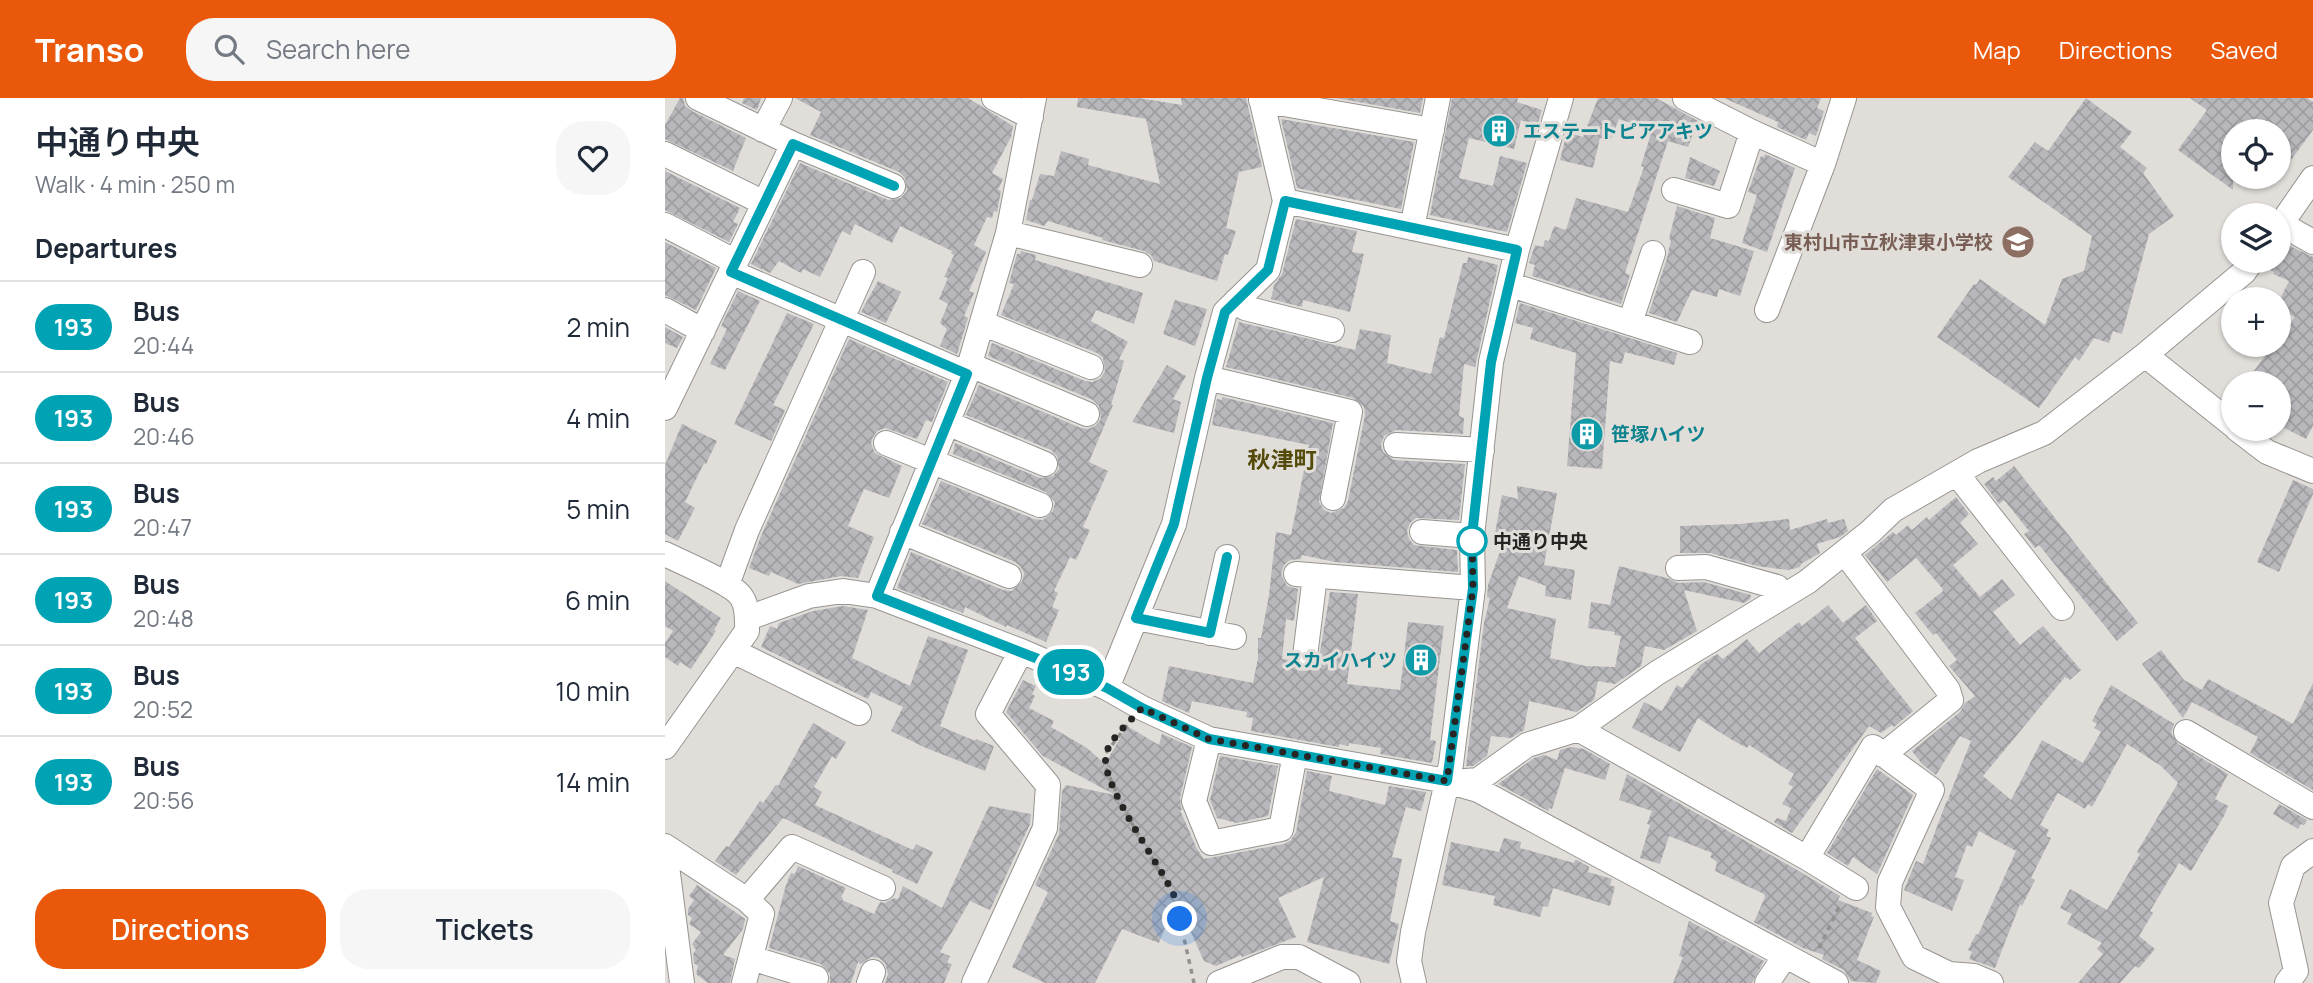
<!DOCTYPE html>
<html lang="en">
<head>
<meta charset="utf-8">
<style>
	body { margin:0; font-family:Manrope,"Noto Sans JP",sans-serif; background:#f6f6f7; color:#1f2937; height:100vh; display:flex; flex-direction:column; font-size:26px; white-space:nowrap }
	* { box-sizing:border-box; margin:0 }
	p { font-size:23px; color:#747a83 }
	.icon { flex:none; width:38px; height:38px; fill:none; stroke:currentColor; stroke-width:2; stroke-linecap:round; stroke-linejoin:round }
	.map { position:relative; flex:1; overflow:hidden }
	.drawer { display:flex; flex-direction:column; background:#fff; width:665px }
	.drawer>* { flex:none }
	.badge { padding:0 14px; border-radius:23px; font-size:24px; line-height:46px }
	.tools { position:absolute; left:1556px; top:21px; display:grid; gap:14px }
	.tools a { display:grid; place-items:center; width:70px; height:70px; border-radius:50%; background:#fff; box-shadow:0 2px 5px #0004; font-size:35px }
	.you { position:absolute; width:35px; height:35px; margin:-18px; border:5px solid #fff; border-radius:50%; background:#1a73e8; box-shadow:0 0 0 10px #1a73e833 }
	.map>.badge { position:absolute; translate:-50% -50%; box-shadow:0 0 0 4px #fff }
	h2 { padding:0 35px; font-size:26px; line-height:63px }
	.round { display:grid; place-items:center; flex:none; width:74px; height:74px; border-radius:28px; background:#f6f6f7 }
	.summary { display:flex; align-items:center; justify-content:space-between; height:119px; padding:0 35px }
	h1 { font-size:33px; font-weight:600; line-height:52px }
	.action { display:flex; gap:14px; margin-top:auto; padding:14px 35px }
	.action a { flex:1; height:80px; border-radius:28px; background:#ea580c; color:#fff; font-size:28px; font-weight:600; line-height:80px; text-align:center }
	.action a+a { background:#f6f6f7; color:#1f2937 }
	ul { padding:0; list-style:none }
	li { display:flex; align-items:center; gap:21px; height:91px; padding:0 35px; border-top:2px solid #e0e1e3 }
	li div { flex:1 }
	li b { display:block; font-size:26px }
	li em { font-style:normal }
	li .badge { min-width:77px; font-weight:700; text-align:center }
	header { display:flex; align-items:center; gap:42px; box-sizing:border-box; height:98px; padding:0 35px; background:#ea580c; color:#fff }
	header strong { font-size:33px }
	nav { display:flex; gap:38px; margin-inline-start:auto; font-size:24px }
	.search { width:490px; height:63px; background:#f6f6f7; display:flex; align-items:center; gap:18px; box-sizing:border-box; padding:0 24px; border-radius:28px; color:#747a83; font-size:26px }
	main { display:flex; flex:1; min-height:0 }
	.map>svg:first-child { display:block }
</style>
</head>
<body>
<header>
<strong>Transo</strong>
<div class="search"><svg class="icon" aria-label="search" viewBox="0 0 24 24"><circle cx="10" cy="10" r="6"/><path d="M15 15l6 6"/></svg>Search here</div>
<nav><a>Map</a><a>Directions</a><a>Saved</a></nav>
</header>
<main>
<section class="drawer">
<div class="summary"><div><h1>中通り中央</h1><p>Walk · 4 min · 250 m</p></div><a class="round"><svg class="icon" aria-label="heart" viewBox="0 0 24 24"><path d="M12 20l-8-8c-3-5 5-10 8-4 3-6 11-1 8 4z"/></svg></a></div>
<h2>Departures</h2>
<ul>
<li><span class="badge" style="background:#00a3b4;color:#fff">193</span><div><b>Bus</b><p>20:44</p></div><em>2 min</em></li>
<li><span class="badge" style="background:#00a3b4;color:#fff">193</span><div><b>Bus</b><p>20:46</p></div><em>4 min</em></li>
<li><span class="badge" style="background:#00a3b4;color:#fff">193</span><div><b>Bus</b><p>20:47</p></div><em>5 min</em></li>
<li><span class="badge" style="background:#00a3b4;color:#fff">193</span><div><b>Bus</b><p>20:48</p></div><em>6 min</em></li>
<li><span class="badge" style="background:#00a3b4;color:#fff">193</span><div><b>Bus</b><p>20:52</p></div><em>10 min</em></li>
<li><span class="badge" style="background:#00a3b4;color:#fff">193</span><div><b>Bus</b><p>20:56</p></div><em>14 min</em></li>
</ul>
<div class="action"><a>Directions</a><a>Tickets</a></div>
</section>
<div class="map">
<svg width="1648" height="885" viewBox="0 0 1648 885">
	<defs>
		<pattern id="building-cross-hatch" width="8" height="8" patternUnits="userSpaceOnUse" patternTransform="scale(1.75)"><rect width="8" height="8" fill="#b8b7bb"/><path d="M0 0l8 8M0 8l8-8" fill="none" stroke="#9e9da0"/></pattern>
	</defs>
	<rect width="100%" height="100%" fill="#e1deda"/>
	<path fill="url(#building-cross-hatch)" d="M15,0H18L20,8L27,13L81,40L68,73L0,41V27Z
		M79,0H96L92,12L77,5Z
		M130,0H303L348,28L346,39L327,75L338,81L333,92L336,93L332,114L329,113L327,120L322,119L309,147L321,154L304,193L309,195L299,218L303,220L292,256L275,248L282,231L275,225L283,206L274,201L283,180L279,179L289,157L286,155L287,153L235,128L227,145L190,126L185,137L177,133L155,179L138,171L136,175L114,163L105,175L86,166L135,65L223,102L236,100L242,93L240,80L234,74L145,37L156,14Z
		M413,0H473L517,7L516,0H581L597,69L574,74L561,130L571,133L563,157L560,156L552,183L489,163L486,157L479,153L437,142L438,140L383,123L379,128L361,122L365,102H367L375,76L389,78L396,53L424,61L423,67L495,86L481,21L412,9Z
		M671,0H758L755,15Z
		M787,0H853L852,4L877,12L872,28L856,22L849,51L804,40L794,80L828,88L835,58L862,65L842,134L765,117Z
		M933,0H991L1033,23L1023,49L1003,43L960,175L965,177L956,206L867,178L870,167L864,165L870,147L878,149L880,142L884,143L889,128L901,132L911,100L963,114L979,69L976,68L987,32L954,21L945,43L935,40L928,70L895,62L902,34L918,39Z
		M1059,0H1156L1152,10L1159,13L1151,38L1144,35L1141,42L1112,29L1113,24Z
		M1421,0L1467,34L1455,49L1482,70L1478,75L1509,118L1484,136L1457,236L1448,233L1444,245L1429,240L1414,263L1410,259L1374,310L1272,239L1309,186L1311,187L1315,181L1380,227L1397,181L1419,173L1427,138L1343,79L1370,44L1383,53Z
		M1525,0H1642L1648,4V32L1624,65L1614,59V33H1568V92L1513,52L1542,12Z
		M616,21L749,44L736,111L632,90Z
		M1100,56L1130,70L1102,154L1077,145L1092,97L1083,94L1096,58L1099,59Z
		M1025,59L1055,73L1049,88L1020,80Z
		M0,73L75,110L68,124L73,126L64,144L0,112Z
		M1012,108L1050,120L1045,140L1089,153L1075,198L1054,191L1052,199L1027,192L1012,224L984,215L1002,160L1006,142L1004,141Z
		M631,121L692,133L687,154L699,156L685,214L638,202L637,209L606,201L609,187L617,176Z
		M0,144L51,170L31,212L0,197Z
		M1619,145L1648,159V328L1641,341L1614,327V285H1580L1608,247H1614V240L1630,219L1614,211V203L1624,183L1608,176L1609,174L1604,171L1608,163H1614V154Z
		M356,153L371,157L370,162L478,195L469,226L431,212L426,223L463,244L454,261L459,263L446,307H448L424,364L443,373L418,429L425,432L411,462L405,459L389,493L393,495L387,509L394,512L381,544L342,527L341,529L300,509L298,515L232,490L246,454L338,492L347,493L357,484L359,475L355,468L350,464L257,426L276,383L369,421L378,422L388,413L390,404L381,394L288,356L290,345L375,380L388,378L394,371L392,358L386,352L301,317L314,287L416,330L423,331L430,328L436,321L434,308L428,302L323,258L327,245L420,283L427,284L435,281L440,274L438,260L432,255L336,217L349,186L344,185L352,156H355Z
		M803,159L833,167L810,269L799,266L794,318L799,320L798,336L731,332L719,338L716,347L718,354L729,362L800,366L794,422L751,420L745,425L742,433L744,441L749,447L792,452L793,474L670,464L637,457L636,461L625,462L619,467L616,476L622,488L633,491L629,523L621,521L617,561L626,562L631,569L637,573L645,572L653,566L665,494L693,496L682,586L735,592L743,524L779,528L765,642L771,643L767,665L715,656L716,650L684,645L683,648L674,646V649L586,633L588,620L581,619L582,614L527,603L524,615L497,603L504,568L588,585L593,560V540H596L604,497L611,434L626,437L644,347L547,327L552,301L557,302V299L668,325L654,404L659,412L666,415L679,410L683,403L700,317L699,309L688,300L561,269L574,224L690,252L695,231L726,237L722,265L766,276L775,239L779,240L798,165H802Z
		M213,183L236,194L221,225L196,214Z
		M73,193L95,203L60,272L45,266L62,231L56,228Z
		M510,202L542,211L530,248L498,236Z
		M855,205L1012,255L1009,267L960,254L957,266L945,263L937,371L902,368L911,255L865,241L868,230L850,225Z
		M122,215L149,226L108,307L120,312L106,343L69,326Z
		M0,229L18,239L12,250L0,245Z
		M184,241L283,284L267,324L261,322L252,341L220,330L212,333L208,339L206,346L210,355L237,368L224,400L199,391L183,428L209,439L193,480L176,478L133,486L106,474L104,478L84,470L96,438Z
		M502,267L521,278L508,301L516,304L509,335L467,324Z
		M17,326L52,343L41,366L39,365L20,404L30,410L13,443L0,436V367Z
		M1349,368L1473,525L1452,543L1374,447L1370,450L1359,436L1364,433L1339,402L1334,406L1319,386L1328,379L1331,383Z
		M1628,382L1648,391V396L1614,474L1592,464Z
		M852,388L892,395L879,467L910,472L906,502L880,498L881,488L854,478L842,510L891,521L885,560L921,568L950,569L956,538L949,537L950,534L923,530L926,504L945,507L954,468L1002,480L1013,485L1039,484L1086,497L1085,501L1079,505L1019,492L1032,533L999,552L980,548L976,568L950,586L933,583L929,602L911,614L864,603L859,632L846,640L826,638L822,658L808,668H801L819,525L825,500L822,499L823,487L839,442L829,441L837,397L853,401Z
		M1291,399L1304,416L1295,425L1313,446L1288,467L1315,499L1337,481L1350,497L1328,514L1355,547L1378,528L1416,572L1405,582L1400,579L1318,678L1346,702L1377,642L1418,665L1436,634L1429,630L1432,626L1427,623L1446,587L1509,626L1506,635L1513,646L1563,676L1550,701L1563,708L1559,718L1526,773L1514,765L1485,813L1488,815L1474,838L1490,851L1474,870L1470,868L1455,885H1413L1438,856L1432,851L1437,845L1402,826L1407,816L1395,810L1405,791L1442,812L1475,756L1472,754L1513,685L1496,668L1462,646L1427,709L1423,706L1420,711L1393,695L1375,727L1384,732L1381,738L1386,740L1366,780L1370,782L1357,808L1355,806L1330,870L1304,861L1307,854L1303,852L1311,836L1313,837L1351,753L1314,733L1307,749L1302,747L1290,779L1299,782L1287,813L1239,792L1251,763L1258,766L1282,702L1286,704L1283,701L1306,643L1295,638L1271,677L1257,666L1247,653L1295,614L1300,605L1310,598L1284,568L1292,562L1271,535L1268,537L1250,515L1278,493L1277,490L1251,460L1222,484L1200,457L1228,434L1231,437L1243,427L1247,432L1262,419L1264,422Z
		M1124,421L1125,432L1162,421L1163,425L1179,421L1183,433L1175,439L1152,446L1155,455L1136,466L1135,469L1123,472L1092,468L1045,455H1015V428L1074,426Z
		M0,483L56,520L49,532L51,533L26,571L15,564L13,568L0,559V545L8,533L0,528Z
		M1163,507L1178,525L1201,507L1212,523L1190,540L1248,613L1229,629L1227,627L1216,635L1204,628L1127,735L1109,724L1112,720L1121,723L1126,710L1117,706L1128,689L1123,686L1129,676L1084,647L1082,650L1067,642L1033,620L1015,654L967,630L979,604L997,613L1012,587L1017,590L1035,567L1052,556L1058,561L1082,541L1094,555L1134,524L1137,528Z
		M178,508L203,512L187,560L245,588L263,538L303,552L275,628L310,643L311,641L329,648L320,673L261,650L226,633L238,609L206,594L203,601L96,549L105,528L112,531L114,525L148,513Z
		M1496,552L1519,582L1537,592L1543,581L1628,626L1648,585V692L1585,655L1593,639L1527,604L1518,620L1477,566Z
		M358,582L371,588L367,596L370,598L364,610L389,623L386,629L422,650L440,666L462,628L494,647L497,636L527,649L515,700L517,712H515L532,751L539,761L619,746L626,742L631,734L642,673L667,678L664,693L720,707L724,688L761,694L756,713L741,709L727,759L737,761L725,823L734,826L724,866L642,844L659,779L613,800L631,839L577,859L576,857L551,868L539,863L511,801L494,845L457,831L430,885H380L347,869L383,794L370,787L394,736L397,693L401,687L450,697L378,658L341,614Z
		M148,625L181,644L171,661L167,658L149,689L157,694L150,707L248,752L251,746L268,754L252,786L227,774L228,772L118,720L71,777L50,763L61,748L64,749L95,703L98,705L111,687L113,688Z
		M906,649L919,651L945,666L940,682L900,670L887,711L884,710L883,713L833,686L869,660L879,657L892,662L895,652Z
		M555,658L613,668L603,718L572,725L552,720L545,702Z
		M1212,671L1248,697L1212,776L1188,759L1183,768L1162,755Z
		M962,676L1134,773L1175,798L1173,802L1207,815L1206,818L1209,819L1192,862L1216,873L1211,885L1186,883L1179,872L1157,861L1159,857L1138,850L1089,824L1100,799L1099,796L1050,773L1052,764L1045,759L1047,755L1004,738L995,766L975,760L985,727L982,726L987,713L954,702Z
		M1614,706L1642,722L1639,727L1636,726L1633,731L1608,716Z
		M324,708L366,716L365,726L325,812L305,803L275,854L285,858L282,865L287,866L279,885H220L223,876L220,865L214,860L206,859L196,866L193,864L186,885H165V876L156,866L104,850L121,787L126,775L130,776L133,768L177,788L181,790L176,799L178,800L177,802L209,816L215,804L220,805L229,800L233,801L238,788L277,810Z
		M839,740L856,744L855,750L909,765L910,762H912L924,769L923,774L947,781L945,787L950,789L945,808L888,790L883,809L878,808L875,819L828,807L830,798L777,787L786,744L834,754Z
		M32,787L80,821L78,831L58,857L70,861L65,885H43L31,876L33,868L29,865L28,856L31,852L27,846L36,834L24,826L27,820L23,817V811L29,802L24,798Z
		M1024,823L1099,863L1087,885H1008L1018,859L1014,858Z"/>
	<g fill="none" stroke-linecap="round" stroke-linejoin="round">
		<defs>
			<path id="minor" d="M33,0L128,46L228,88
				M329,0L366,19
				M1020,0L1087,34L1158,66
				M596,2L767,32
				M98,32L115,0
				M0,56L99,105
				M1009,92L1063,108L1087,34
				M620,103L852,152
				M1616,126L1648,144
				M0,127L71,164
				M1614,129L1648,80
				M747,130L773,0
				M343,135L475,167
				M66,174L302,276
				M846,187L1025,244
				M571,203L580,210L667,232
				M0,212L38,233
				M1102,212L1158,66L1179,0
				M317,225L426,269
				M965,225L988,155
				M1480,257L1568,327
				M305,267L422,316
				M542,280L685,314L668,400
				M0,310L128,46
				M282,325L380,366
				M1572,331L1602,354L1648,373
				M221,345L375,407
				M731,347L817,352
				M1292,376L1397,510
				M237,434L344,478
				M757,434L807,438
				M1180,455L1283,592L1286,602L1218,657
				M0,456C16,464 70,486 77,500C83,509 82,523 82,533L0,649
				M1013,470L1041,469L1112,489L1117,498
				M631,476L808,490
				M62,487L82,432L198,174
				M212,498L302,276L343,135L369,0
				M83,520L144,498L178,493L212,498L356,553L442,590L477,610L544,641L782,683L813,692L1171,885
				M471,520L569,539
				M545,535L562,459
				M68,553L194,615
				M640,558L650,478
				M442,590L509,426L542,280L560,214L603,172L620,103L596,0
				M913,631L1142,760L1208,649L1267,692L1225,784L1223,809L1249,859L1284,876L1309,878L1326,885
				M1521,634L1648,709
				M544,641L529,703L546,745L616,731L630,656
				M789,684L813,682L862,647L913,631L992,575L1142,484L1205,434L1228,412L1313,363L1379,335L1480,257L1579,174L1587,163
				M0,748L82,802L97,816L79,885
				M0,752L17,885
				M1142,760L1191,790
				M82,802L127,749L218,790
				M86,860L151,880
				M204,885L208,874
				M309,885L380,730L383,687L323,616L356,553
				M554,885L617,859H634L683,885
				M749,885L744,863L748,834L786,666L808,490L807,438L826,264L852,152L896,0
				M1102,885L1120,858
				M1622,885L1631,873L1616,805L1628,768L1648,753"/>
		</defs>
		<use href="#minor" stroke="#979491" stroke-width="26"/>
		<path stroke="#93918e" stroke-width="3.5" stroke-dasharray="5 5" stroke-linecap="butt" d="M462,627L441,655V670L457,708L510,800L529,885
			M1154,850L1175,807"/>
		<use href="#minor" stroke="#fff" stroke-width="24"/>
	</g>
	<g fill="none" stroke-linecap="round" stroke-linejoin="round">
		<defs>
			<path id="line" d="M229,88L128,46L66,174L302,276L212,498L399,571L442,590L477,610L544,641L782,683L808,490L807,438L826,264L852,152L620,103L603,172L560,214L542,280L509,426L471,520L545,535L562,459"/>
		</defs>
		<use href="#line" stroke="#fff" stroke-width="16"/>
		<use href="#line" stroke="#00a3b4" stroke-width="10"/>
		<path stroke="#262523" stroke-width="7" stroke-dasharray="0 12.6" d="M515,821C513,815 512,807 510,800C498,769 434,687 441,656C444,642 467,621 477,610L544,641L782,683L808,490L807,438V443"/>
	</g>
	<defs>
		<symbol id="building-disc" viewBox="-11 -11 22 22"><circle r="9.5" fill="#0f9aa8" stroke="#e1deda"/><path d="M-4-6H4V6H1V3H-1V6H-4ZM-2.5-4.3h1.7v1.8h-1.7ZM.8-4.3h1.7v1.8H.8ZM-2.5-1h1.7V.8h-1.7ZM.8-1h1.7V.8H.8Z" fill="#fff"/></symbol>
		<symbol id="school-disc" viewBox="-11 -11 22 22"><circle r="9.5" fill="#8d6e63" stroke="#e1deda"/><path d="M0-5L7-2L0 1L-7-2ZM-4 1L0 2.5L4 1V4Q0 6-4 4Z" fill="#fff"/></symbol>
	</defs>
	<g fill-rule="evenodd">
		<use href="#building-disc" x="815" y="14" width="38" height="38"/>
		<use href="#school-disc" x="1334" y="125" width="38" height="38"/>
		<use href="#building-disc" x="903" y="317" width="38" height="38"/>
		<use href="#building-disc" x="737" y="543" width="38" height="38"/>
	</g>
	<circle fill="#fff" stroke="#00a3b4" stroke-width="3.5" cx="807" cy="443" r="14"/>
	<g text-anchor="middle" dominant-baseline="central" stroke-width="6" stroke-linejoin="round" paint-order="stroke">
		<g font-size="19" font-weight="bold" fill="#0d838f" stroke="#e1deda" text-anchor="start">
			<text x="858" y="33">エステートピアアキツ</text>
			<text x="946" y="336">笹塚ハイツ</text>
			<text x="732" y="562" text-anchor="end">スカイハイツ</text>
		</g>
		<g font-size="19" font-weight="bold" fill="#785e54" stroke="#e1deda" text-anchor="end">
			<text x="1328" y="144">東村山市立秋津東小学校</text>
		</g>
		<g font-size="19" font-weight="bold" fill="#262523" stroke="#e1deda" text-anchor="start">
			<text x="828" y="443">中通り中央</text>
		</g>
		<g font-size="23" font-weight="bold" fill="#544a09" stroke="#e1deda">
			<text x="617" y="361">秋津町</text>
		</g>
	</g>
</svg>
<div class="tools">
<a><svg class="icon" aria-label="locate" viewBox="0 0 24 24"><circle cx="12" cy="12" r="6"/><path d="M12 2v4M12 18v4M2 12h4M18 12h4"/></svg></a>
<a><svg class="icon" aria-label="layers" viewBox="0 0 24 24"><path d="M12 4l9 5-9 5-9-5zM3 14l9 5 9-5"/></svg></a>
<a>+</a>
<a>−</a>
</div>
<div class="you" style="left:515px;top:821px"></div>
<b class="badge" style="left:406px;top:574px;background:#00a3b4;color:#fff">193</b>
</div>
</main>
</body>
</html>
